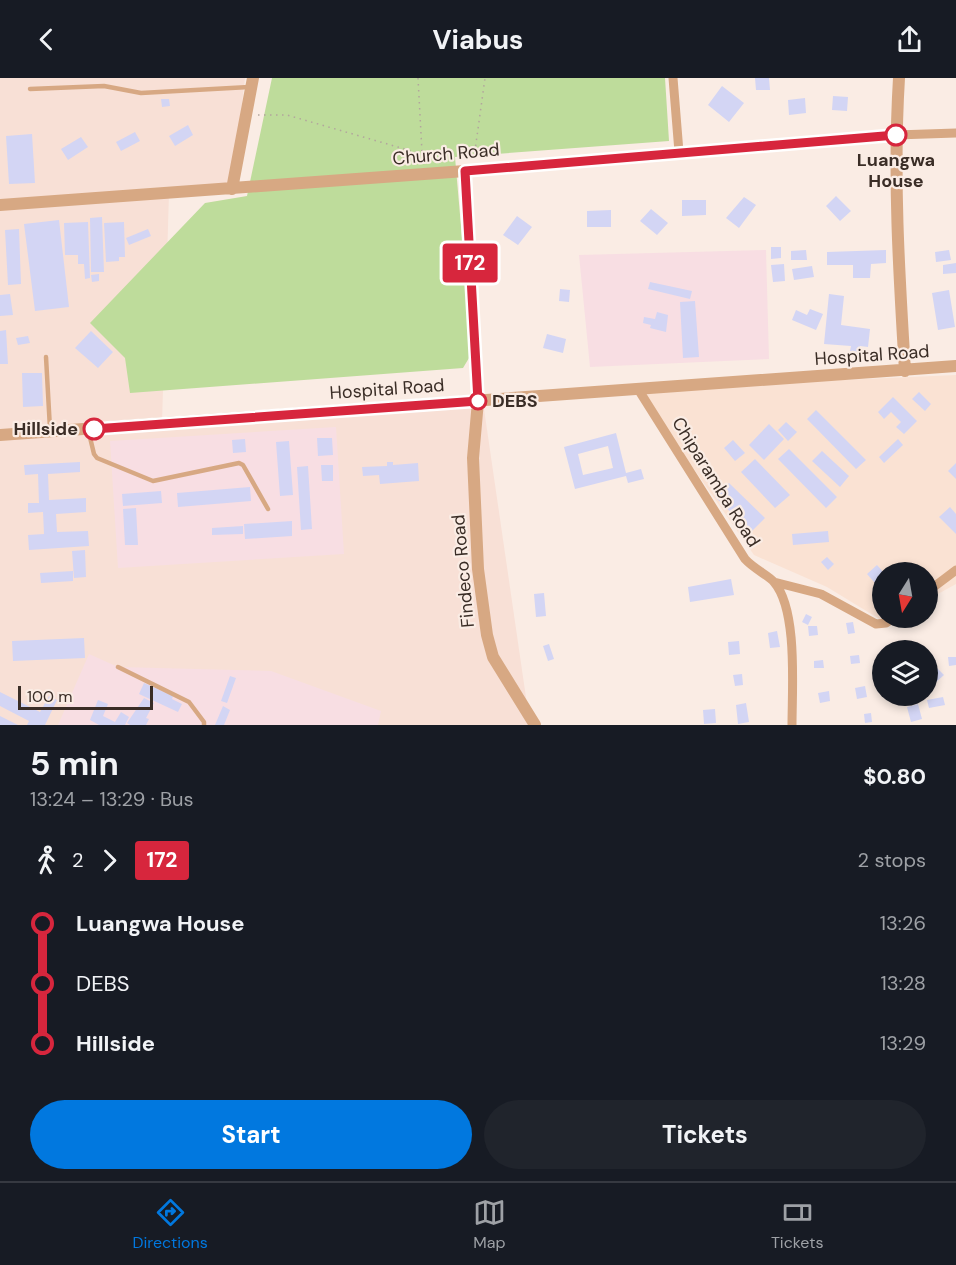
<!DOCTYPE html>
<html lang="en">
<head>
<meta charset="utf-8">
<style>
	body { margin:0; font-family:"DM Sans",sans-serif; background:#20242c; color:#f1f3f6; height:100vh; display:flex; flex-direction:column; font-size:22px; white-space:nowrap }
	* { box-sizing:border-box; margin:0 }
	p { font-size:20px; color:#9ea1a6 }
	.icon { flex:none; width:33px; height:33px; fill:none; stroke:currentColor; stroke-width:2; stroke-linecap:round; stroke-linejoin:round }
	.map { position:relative; height:647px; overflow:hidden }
	.details { display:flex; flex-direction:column; background:#171b24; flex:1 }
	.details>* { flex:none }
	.badge { padding:0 12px; border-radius:4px; font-size:21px; line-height:39px }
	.needle { width:39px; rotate:191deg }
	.buttons { position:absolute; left:872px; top:484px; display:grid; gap:12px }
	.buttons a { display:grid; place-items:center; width:66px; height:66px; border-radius:50%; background:#171b24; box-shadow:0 3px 9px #0003; font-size:30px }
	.scale { position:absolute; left:18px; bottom:15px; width:135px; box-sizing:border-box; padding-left:6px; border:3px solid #3a2d26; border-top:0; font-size:16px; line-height:21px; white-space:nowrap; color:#3a2d26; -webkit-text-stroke:4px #faece4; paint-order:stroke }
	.map>.badge { position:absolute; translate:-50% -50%; box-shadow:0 0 0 3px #fff }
	.legs { display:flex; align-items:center; gap:9px; height:66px; padding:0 30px; font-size:20px }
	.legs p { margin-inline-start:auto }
	.summary { display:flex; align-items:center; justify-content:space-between; height:102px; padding:0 30px }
	h1 { font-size:33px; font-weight:700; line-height:45px }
	.primary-button { display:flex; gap:12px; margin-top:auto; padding:12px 30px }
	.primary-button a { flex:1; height:69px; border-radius:36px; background:#0178df; color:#fff; font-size:24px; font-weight:700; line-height:69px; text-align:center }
	.primary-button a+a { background:#20242c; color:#f1f3f6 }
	ul { padding:0 30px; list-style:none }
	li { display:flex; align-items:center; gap:21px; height:60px; font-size:22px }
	li i { display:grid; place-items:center; width:9px; height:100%; margin:0 8px; background:currentColor }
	li i::after { content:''; width:15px; height:15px; margin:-8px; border:4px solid; border-radius:50%; background:#171b24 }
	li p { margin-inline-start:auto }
	li:first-child i { background:linear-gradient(#0000 50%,currentColor 0) }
	li:last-child i { background:linear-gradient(currentColor 50%,#0000 0) }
	header { display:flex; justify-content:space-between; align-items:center; height:78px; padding:0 30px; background:#171b24; font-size:27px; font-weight:700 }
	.menu { display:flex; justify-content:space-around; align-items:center; height:84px; border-top:2px solid #363941; background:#171b24; font-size:16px; color:#9ea1a6 }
	.menu a { display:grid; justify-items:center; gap:3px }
	.menu .current { color:#0178df }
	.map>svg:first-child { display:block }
</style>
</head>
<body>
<header><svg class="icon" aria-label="back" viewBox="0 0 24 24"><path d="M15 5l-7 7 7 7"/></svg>Viabus<svg class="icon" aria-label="share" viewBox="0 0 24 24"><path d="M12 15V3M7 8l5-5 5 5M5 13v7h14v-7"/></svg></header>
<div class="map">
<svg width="956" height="647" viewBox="0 0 956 647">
	<rect width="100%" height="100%" fill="#faece4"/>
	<path fill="#f8e0d6" d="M0,0H245L232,111L169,116L162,345L483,324L530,647H0Z"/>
	<path fill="#fae2d3" d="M956,297V506L927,522V495H882V540H896L886,545L827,509L754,477L638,311Z"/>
	<path fill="#f8dee3" d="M766,172L769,281L590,289L579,177Z
		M336,349L344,476L118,490L110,363Z
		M89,576L118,589L271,593L381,633L378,647H58Z"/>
	<path fill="#bedc9b" d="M272,0H665L669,63L455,79L472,275L463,290L130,315L125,280L90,245L205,125L247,118Z"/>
	<path fill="#d3d5f4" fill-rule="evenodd" d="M755,0H769L770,12H756Z
		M722,8L744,25L729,44L708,27Z
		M833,18L848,19L847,33L832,32Z
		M805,20L806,35L789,37L788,22Z
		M161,21H169L170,28L162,29Z
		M188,47L193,57L175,68L169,58Z
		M135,54L140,63L121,73L116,64Z
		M32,56L35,105L9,106L6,58Z
		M81,59L88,69L68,82L61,71Z
		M836,118L851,133L840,143L826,128Z
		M744,119L756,127L739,150L726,140Z
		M682,122H706V137L682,138Z
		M651,131L668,145L657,157L640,143Z
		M611,132V149H587V133Z
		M517,138L532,149L518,167L503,157Z
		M102,139L104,194H91L90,140Z
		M59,142L69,229L35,233L24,146Z
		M88,144L90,200L85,201L84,186H78V177H65L64,145Z
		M124,144L125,179H119V183L106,184L104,145Z
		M19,151L21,206L8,207L5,152Z
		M148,151L151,158L129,167L126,160Z
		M771,169H781V180L771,181Z
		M806,172L807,182H791V173Z
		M886,172V185L871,186L870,200H853V187H827V174Z
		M949,172L951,182L936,184L935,174Z
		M956,185V195L943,196V187Z
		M784,186L785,203L773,204L771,187Z
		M812,188L814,199L794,202L792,191Z
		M99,196V203L92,204L91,197Z
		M650,204L692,213L690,221L648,211Z
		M560,211L570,212L569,224L559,223Z
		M949,212L955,249L938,252L932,215Z
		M10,216L13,237L0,238V217Z
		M829,216L844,218L841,247L870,251L868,269L860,268L859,274L850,273L851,268L824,266Z
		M695,223L699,279L683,280L680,224Z
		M810,231L823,236L816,252L792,242L796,232L807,237Z
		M657,234L668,237L666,254L650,250L651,247L643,245L644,239L655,241Z
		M6,252L8,286H0V253Z
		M91,253L113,274L98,290L75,270Z
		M547,256L566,261L563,275L543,270Z
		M28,258L30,265L18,267L16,260Z
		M22,295H42L43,328L23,329Z
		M919,314L931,326L925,333L912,321Z
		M893,319L917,343L904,356L896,349L901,344L891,334L884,341L878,334Z
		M816,332L866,382L856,391L807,341Z
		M786,344L797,354L788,363L778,352Z
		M769,346L784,361L764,382L749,367Z
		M616,355L626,395L641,391L644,401L628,405L626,398L575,411L564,369ZM608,368L613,390L583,397L578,376Z
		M317,360H332L333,377L318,378Z
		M245,361L246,374L233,375L232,362Z
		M898,361L903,367L884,385L879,379Z
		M733,362L745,375L735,383L724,370Z
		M289,363L293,417L280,418L276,364Z
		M789,371L837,419L826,430L778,381Z
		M822,373L849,398L840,409L812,383Z
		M755,381L790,417L775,430L741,394Z
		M80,384V394L48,396L49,422L86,420V434L56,436L57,454L88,453L89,468L29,472L28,457L44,456L43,434L28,435V425H39L38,396L25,397L24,387Z
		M387,384H393V387L418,385L419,403L380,406L379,397L363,398L362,389L387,388Z
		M956,385V401L948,393Z
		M321,387H333V403H322Z
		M308,388L312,451L301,452L297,389Z
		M729,405L765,440L751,454L715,419Z
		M250,409L251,423L178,429L177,415Z
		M161,413L162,425L123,428L122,416Z
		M950,429L956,436V456L939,439Z
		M136,430L138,467H125L123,431Z
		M292,443V458L245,461L244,446Z
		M243,448V456L212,457V450Z
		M828,453L829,464L793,467L792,456Z
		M85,472L86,499L74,500L72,473Z
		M827,479L834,486L828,492L821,484Z
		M877,487L884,495H882V513L867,496Z
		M73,493V503L41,505L40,495Z
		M731,501L734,517L690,524L688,509Z
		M544,515L546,538L536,539L534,516Z
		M806,536L812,539L808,547L802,544Z
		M853,544L855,555L848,556L846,545Z
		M808,548H817L818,557L809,558Z
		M777,553L780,569L770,570L768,555Z
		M84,560L85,580L13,583L12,563Z
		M739,563L740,576L729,577L728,564Z
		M909,563L910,573H897L896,564Z
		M549,566L554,581L548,583L543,568Z
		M859,577L860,585L851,586L850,578Z
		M948,579H956V587L949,588Z
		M823,582L824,590H814V583Z
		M936,589L944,597L935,605L928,596Z
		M742,596L743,607L735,608L733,597Z
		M230,598L236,600L227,625L221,623Z
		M144,605L173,618L172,621L182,626L178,634L139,616Z
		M865,608L867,619L857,621L855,610Z
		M829,613L830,623L820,625L818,615Z
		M0,614L40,634L49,618L57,622L45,647H27L29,643L0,628Z
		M943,619L945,627L929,630L927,622Z
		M144,620L154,625L146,640L149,641L146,647H130L127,645Z
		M98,622L108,626L103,638L115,644L121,634L129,639L125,647H99L90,642Z
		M746,625L749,644L738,646L736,627Z
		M918,626L922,641L911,644L907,629Z
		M223,628L230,632L224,647H215Z
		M715,631L716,645L704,646L703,632Z
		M871,635L872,644L865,645L864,636Z
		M0,638L18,647H0Z"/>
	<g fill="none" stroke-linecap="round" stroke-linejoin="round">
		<path stroke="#b2a59d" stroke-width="1.5" stroke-dasharray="1.5 4.5" stroke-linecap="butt" d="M418,0L422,74
			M258,37H287L422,76L426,84
			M474,80L485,0"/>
		<path stroke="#d7a883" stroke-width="4.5" d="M30,11L104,8L141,15L249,9
			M46,279L50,351
			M88,351L94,376L97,380L153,403L239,385L243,387L268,431
			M118,589L189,624L204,644V647"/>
		<path stroke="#d7a883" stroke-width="9" d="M673,0L679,74
			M896,57L956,55
			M638,311L745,481C754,491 768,497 774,504C798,532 792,610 792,647
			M774,504L821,516L876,546L886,545L893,540
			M927,514L956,492"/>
		<path stroke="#d7a883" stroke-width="12" d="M899,0C893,98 899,195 905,293
			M465,93L478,323L473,380L478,491L487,557L493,579L535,647
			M232,111L253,0
			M0,127L465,93L896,57
			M0,357L956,288"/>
	</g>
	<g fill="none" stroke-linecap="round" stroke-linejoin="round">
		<defs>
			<path id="line-1" d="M94,351L478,323L465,93L896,57"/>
		</defs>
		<use href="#line-1" stroke="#fff" stroke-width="14"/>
		<use href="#line-1" stroke="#d7263d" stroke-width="9"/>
	</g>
	<g fill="#fff" stroke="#d7263d" stroke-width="3">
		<circle cx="896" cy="57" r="10"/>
		<circle cx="478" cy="323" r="8"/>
		<circle cx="94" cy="351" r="10"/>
	</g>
	<g text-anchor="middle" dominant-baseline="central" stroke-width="4.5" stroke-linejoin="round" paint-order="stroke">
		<g font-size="18" fill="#3a2d26" stroke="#faece4">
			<text transform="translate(446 76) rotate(-5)">Church Road</text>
			<text transform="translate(872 277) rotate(-4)">Hospital Road</text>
			<text transform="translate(387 311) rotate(-4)">Hospital Road</text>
			<text transform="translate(716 404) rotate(58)">Chiparamba Road</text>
			<text transform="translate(463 493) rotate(-95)">Findeco Road</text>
		</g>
		<g font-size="18" font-weight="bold" fill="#3a2d26" stroke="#faece4">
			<text x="896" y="82">Luangwa<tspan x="896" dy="21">House</tspan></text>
			<text x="492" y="323" text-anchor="start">DEBS</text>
			<text x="78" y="351" text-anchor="end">Hillside</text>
		</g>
	</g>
</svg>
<div class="buttons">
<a><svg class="needle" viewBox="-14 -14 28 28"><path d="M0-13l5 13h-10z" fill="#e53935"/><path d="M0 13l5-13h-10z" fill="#9ea1a6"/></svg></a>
<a><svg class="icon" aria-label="layers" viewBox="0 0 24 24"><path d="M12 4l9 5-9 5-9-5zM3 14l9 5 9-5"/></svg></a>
</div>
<div class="scale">100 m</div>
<b class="badge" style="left:470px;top:185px;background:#d7263d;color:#fff">172</b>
</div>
<section class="details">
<div class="summary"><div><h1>5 min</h1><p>13:24 – 13:29 · Bus</p></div><b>$0.80</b></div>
<div class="legs"><svg class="icon" aria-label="walk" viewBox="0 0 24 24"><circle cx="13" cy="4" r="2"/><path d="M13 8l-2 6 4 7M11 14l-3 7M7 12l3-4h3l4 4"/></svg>2<svg class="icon" aria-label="forward" viewBox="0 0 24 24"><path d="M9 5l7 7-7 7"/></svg><b class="badge" style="background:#d7263d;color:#fff">172</b><p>2 stops</p></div>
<ul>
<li><i style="color:#d7263d"></i><b>Luangwa House</b><p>13:26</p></li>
<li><i style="color:#d7263d"></i><span>DEBS</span><p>13:28</p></li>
<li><i style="color:#d7263d"></i><b>Hillside</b><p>13:29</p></li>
</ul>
<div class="primary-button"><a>Start</a><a>Tickets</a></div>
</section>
<nav class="menu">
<a class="current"><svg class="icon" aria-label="directions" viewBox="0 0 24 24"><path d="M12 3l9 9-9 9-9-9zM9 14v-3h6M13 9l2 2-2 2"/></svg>Directions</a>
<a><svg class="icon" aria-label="map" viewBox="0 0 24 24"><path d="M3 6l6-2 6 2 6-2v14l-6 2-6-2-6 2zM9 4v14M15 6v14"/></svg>Map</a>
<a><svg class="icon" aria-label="tickets" viewBox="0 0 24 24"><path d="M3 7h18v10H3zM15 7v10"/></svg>Tickets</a>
</nav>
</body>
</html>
